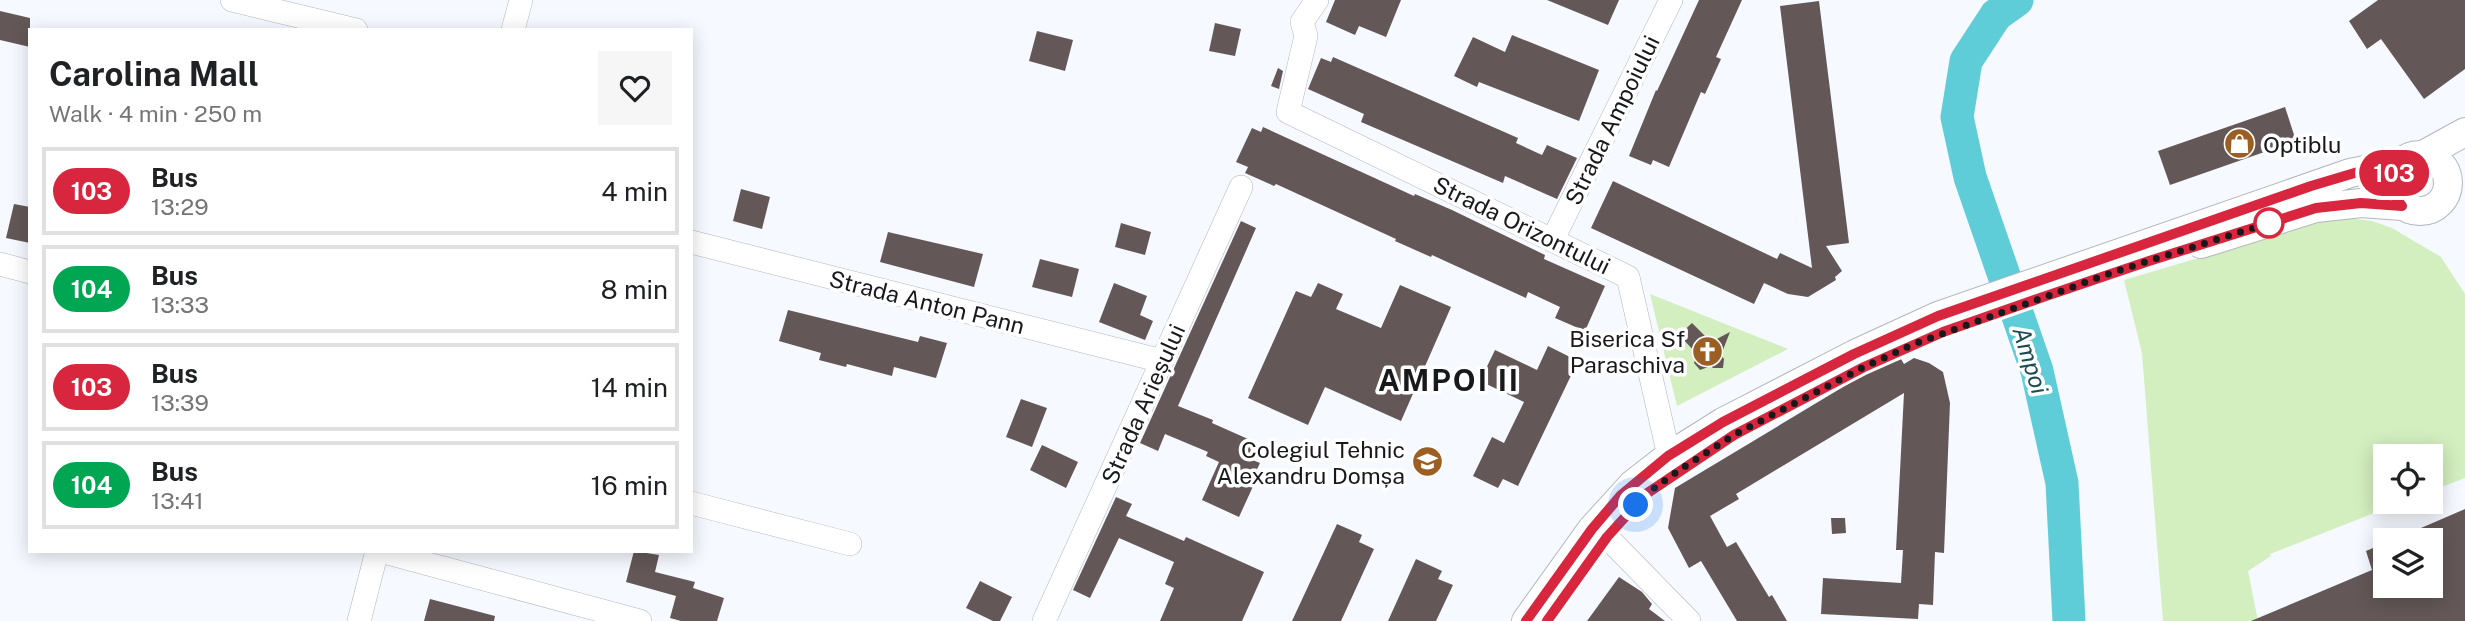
<!DOCTYPE html>
<html lang="en">
<head>
<meta charset="utf-8">
<style>
	body { margin:0; font-family:"Public Sans",sans-serif; background:#f6f6f6; color:#202124; height:100vh; display:flex; flex-direction:column; font-size:26px; white-space:nowrap }
	* { box-sizing:border-box; margin:0 }
	p { font-size:23px; color:#757577 }
	.icon { flex:none; width:38px; height:38px; fill:none; stroke:currentColor; stroke-width:2; stroke-linecap:round; stroke-linejoin:round }
	.map { position:relative; flex:1; overflow:hidden }
	.side { position:absolute; left:28px; top:28px; width:665px; height:525px; display:flex; flex-direction:column; background:#fff; border-radius:0px; box-shadow:0 4px 18px #0003 }
	.side>* { flex:none }
	.badge { padding:0 14px; border-radius:23px; font-size:24px; line-height:46px }
	.fabs { position:absolute; left:2373px; top:444px; display:grid; gap:14px }
	.fabs a { display:grid; place-items:center; width:70px; height:70px; border-radius:0px; background:#fff; box-shadow:0 4px 18px #0003; font-size:35px }
	.you { position:absolute; width:35px; height:35px; margin:-18px; border:5px solid #fff; border-radius:50%; background:#1a73e8; box-shadow:0 0 0 10px #1a73e833 }
	.map>.badge { position:absolute; translate:-50% -50%; box-shadow:0 0 0 4px #fff }
	.round { display:grid; place-items:center; flex:none; width:74px; height:74px; border-radius:0px; background:#f6f6f6 }
	.overview { display:flex; align-items:center; justify-content:space-between; height:119px; padding:0 21px }
	h1 { font-size:33px; font-weight:700; line-height:52px }
	ul { padding:0; list-style:none }
	li { display:flex; align-items:center; gap:21px; height:88px; margin:0 14px 10px; padding:0 7px; border:4px solid #e0e0e0; border-radius:0px }
	li div { flex:1 }
	li b { display:block; font-size:26px }
	li em { font-style:normal }
	li .badge { min-width:77px; font-weight:700; text-align:center }
	.map>svg:first-child { display:block }
</style>
</head>
<body>
<div class="map">
<svg width="2465" height="621" viewBox="0 0 2465 621">
	<rect width="100%" height="100%" fill="#f6f9ff"/>
	<path fill="#d3eebf" d="M2349,218L2372,221L2392,228L2441,257L2465,294V478L2431,491V457H2385V502H2402L2270,554L2271,556L2248,571L2258,621H2163L2142,353L2124,280L2321,222Z
		M1650,294L1788,349L1677,406Z"/>
	<g fill="none" stroke-linecap="round" stroke-linejoin="round">
		<path stroke="#5fcdd7" stroke-width="33" d="M2017,0L1996,15L1966,61L1957,117L1970,177L2037,371L2062,483L2069,621"/>
	</g>
	<path fill="#635857" d="M1335,0H1401L1386,37L1359,26L1355,35L1326,22Z
		M1547,0H1619L1608,25Z
		M1699,0H1742L1716,57L1721,59L1705,94L1701,92L1669,167L1653,160L1651,165L1629,156L1656,90L1657,91Z
		M2378,0H2465V69L2424,99L2381,39L2367,49L2349,21Z
		M1819,1L1849,243L1826,246L1842,271L1835,277L1836,280L1808,297L1788,294L1764,283L1754,304L1591,228L1613,181L1777,259L1780,253L1812,268L1780,6Z
		M0,11L30,18V47L0,40Z
		M1215,23L1241,29L1235,56L1209,51Z
		M1037,31L1073,40L1065,71L1029,61Z
		M1512,35L1599,70L1579,121L1479,82L1477,87L1454,76L1473,37L1505,52Z
		M1333,57L1518,138L1516,143L1542,155L1547,145L1577,158L1557,199L1505,176L1503,183L1361,122L1364,114L1308,89L1321,58L1331,62Z
		M1278,68L1283,71L1279,89L1271,86Z
		M2285,107L2296,141L2170,185L2158,151Z
		M1263,127L1414,196L1415,194L1452,210L1545,255L1544,259L1605,286L1585,331L1555,318L1560,307L1528,292L1526,298L1432,255L1431,257L1395,241L1396,239L1276,184L1274,186L1245,173L1248,167L1236,162L1252,128L1261,132Z
		M741,189L770,197L762,229L733,221Z
		M14,204L30,207V243L6,238Z
		M1241,221L1256,228L1178,406L1213,420L1212,423L1257,443L1250,459L1260,463L1252,480L1255,482L1239,517L1202,500L1219,462L1206,456L1208,452L1165,434L1158,451L1140,443Z
		M1121,223L1151,232L1145,255L1115,247Z
		M888,232L983,254L974,287L880,262Z
		M1040,259L1079,269L1072,297L1032,287Z
		M1114,283L1147,296L1140,315L1153,321L1145,340L1099,322Z
		M1318,283L1343,294L1336,309L1381,328L1400,285L1451,307L1401,421L1325,387L1308,425L1248,398L1296,291L1311,297Z
		M788,310L918,342L920,336L947,343L936,378L894,367L892,376L847,364L846,367L819,360L821,353L779,341Z
		M1692,323L1711,342L1730,332L1721,355L1724,359L1723,368H1713L1711,366L1700,370L1694,363L1697,354L1679,335Z
		M1548,346L1578,361L1518,486L1503,479L1498,488L1473,476L1492,437L1504,443L1524,402L1480,381L1495,350L1537,370Z
		M1898,354L1904,364L1914,358L1929,363L1943,372L1950,403L1944,553L1935,552L1933,605L1919,604L1918,619L1821,614L1823,578L1901,583L1903,550H1896L1904,393L1736,494L1739,499L1710,516L1727,547L1736,542L1769,597L1772,595L1787,621H1737L1701,561L1689,568L1668,528L1675,488Z
		M1021,399L1047,408L1032,447L1006,437Z
		M1042,445L1078,462L1066,488L1030,470Z
		M1116,497L1132,504L1126,516L1184,541L1186,537L1264,572L1242,621H1160L1174,588L1165,584L1174,562L1119,538L1090,598L1073,590Z
		M2465,509V621H2251L2372,570L2366,551L2385,543V586H2431V541H2391Z
		M1831,518H1845L1846,533L1832,534Z
		M1337,524L1362,535L1359,542L1374,549L1341,621H1292Z
		M634,551L659,555L655,572L695,582L693,588L724,598L717,621H681L670,618L676,596L626,582Z
		M1416,559L1442,571L1438,579L1453,585L1436,621H1388Z
		M1619,577L1642,592L1652,604L1649,609L1665,621H1587Z
		M980,581L1012,597L1000,621H993L966,608Z
		M430,599L495,616L494,621H424Z"/>
	<g fill="none" stroke-linecap="round" stroke-linejoin="round">
		<defs>
			<path id="minor" d="M232,0L356,30
				M1317,0L1302,22L1306,36L1288,112L1628,277L1669,456
				M513,30L521,0
				M1553,239L1671,0
				M691,242L1162,361
				M0,264L30,272
				M691,503L850,544
				M1607,537L1689,621
				M380,551L640,621
				M359,621L377,551
				M1044,621L1241,187"/>
			<path id="major" d="M2392 183a28 28 0 1 1 56 0a28 28 0 1 1-56 0Z
				M2423,155L2465,132
				M2201,244L2316,208L2361,203L2402,206
				M1526,621L1592,529L1633,484L1669,456L1723,422L1855,354L1938,316L2350,173L2380,167L2398,166"/>
		</defs>
		<use href="#minor" stroke="#b2b6bf" stroke-width="24"/>
		<use href="#major" stroke="#b2b6bf" stroke-width="30"/>
		<use href="#minor" stroke="#fff" stroke-width="23"/>
		<use href="#major" stroke="#fff" stroke-width="28"/>
	</g>
	<g fill="none" stroke-linecap="round" stroke-linejoin="round">
		<defs>
			<path id="line" d="M1526,621L1592,529L1621,495L1668,456L1723,422L1854,354L1938,316L2311,186L2368,169L2398,166C2389,181 2391,193 2402,206L2361,203L2316,208L2149,261L2043,297L1943,332L1864,367L1734,435L1646,494L1607,537L1547,621"/>
		</defs>
		<use href="#line" stroke="#fff" stroke-width="16"/>
		<use href="#line" stroke="#d7263d" stroke-width="10"/>
		<path stroke="#18191d" stroke-width="7" stroke-dasharray="0 12.6" d="M1636,505L1646,494L1681,469L1734,435L1864,367L1914,344L2117,271L2269,223"/>
	</g>
	<defs>
		<symbol id="shop-disc" viewBox="-11 -11 22 22"><circle r="9.5" fill="#9c5f23" stroke="#fff"/><path d="M-5-2.5h2.3a2.7 3.5 0 0 1 5.4 0H5L5.5 6h-11ZM-1.5-2.5h3a1.5 2.3 0 0 0-3 0Z" fill="#fff"/></symbol>
		<symbol id="church-disc" viewBox="-11 -11 22 22"><circle r="9.5" fill="#9c5f23" stroke="#fff"/><path d="M-1.2-6h2.4v3.5h3.3v2.4h-3.3V6h-2.4V-.1h-3.3v-2.4h3.3Z" fill="#fff"/></symbol>
		<symbol id="university-disc" viewBox="-11 -11 22 22"><circle r="9.5" fill="#9c5f23" stroke="#fff"/><path d="M0-5L7-2L0 1L-7-2ZM-4 1L0 2.5L4 1V4Q0 6-4 4Z" fill="#fff"/></symbol>
	</defs>
	<g fill-rule="evenodd">
		<use href="#shop-disc" x="2222" y="126" width="35" height="35"/>
		<use href="#church-disc" x="1690" y="334" width="35" height="35"/>
		<use href="#university-disc" x="1410" y="444" width="35" height="35"/>
	</g>
	<circle fill="#fff" stroke="#d7263d" stroke-width="3.5" cx="2269" cy="223" r="14"/>
	<g text-anchor="middle" dominant-baseline="central" stroke-width="7" stroke-linejoin="round" paint-order="stroke">
		<g font-size="23" fill="#18191d" stroke="#fff">
			<text transform="translate(1612 120) rotate(-64)">Strada Ampoiului</text>
			<text transform="translate(1522 225) rotate(26)">Strada Orizontului</text>
			<text transform="translate(927 302) rotate(14)">Strada Anton Pann</text>
			<text transform="translate(1143 404) rotate(-66)">Strada Arieșului</text>
		</g>
		<g font-size="23" fill="#18191d" stroke="#fff" text-anchor="end">
			<text x="2263" y="144" text-anchor="start">Optiblu</text>
			<text x="1685" y="338">Biserica Sf<tspan x="1685" dy="26">Paraschiva</tspan></text>
			<text x="1405" y="449">Colegiul Tehnic<tspan x="1405" dy="26">Alexandru Domșa</tspan></text>
		</g>
		<g font-size="24" font-style="italic" fill="#1c4d52" stroke="#fff">
			<text transform="translate(2031 360) rotate(73)">Ampoi</text>
		</g>
		<g font-size="30" font-weight="bold" letter-spacing="2" fill="#18191d" stroke="#fff">
			<text x="1449" y="380">AMPOI II</text>
		</g>
	</g>
</svg>
<div class="fabs">
<a><svg class="icon" aria-label="locate" viewBox="0 0 24 24"><circle cx="12" cy="12" r="6"/><path d="M12 2v4M12 18v4M2 12h4M18 12h4"/></svg></a>
<a><svg class="icon" aria-label="layers" viewBox="0 0 24 24"><path d="M12 4l9 5-9 5-9-5zM3 14l9 5 9-5"/></svg></a>
</div>
<div class="you" style="left:1636px;top:505px"></div>
<b class="badge" style="left:2394px;top:173px;background:#d7263d;color:#fff">103</b>
<section class="side">
<div class="overview"><div><h1>Carolina Mall</h1><p>Walk · 4 min · 250 m</p></div><a class="round"><svg class="icon" aria-label="heart" viewBox="0 0 24 24"><path d="M12 20l-8-8c-3-5 5-10 8-4 3-6 11-1 8 4z"/></svg></a></div>
<ul>
<li><span class="badge" style="background:#d7263d;color:#fff">103</span><div><b>Bus</b><p>13:29</p></div><em>4 min</em></li>
<li><span class="badge" style="background:#00a651;color:#fff">104</span><div><b>Bus</b><p>13:33</p></div><em>8 min</em></li>
<li><span class="badge" style="background:#d7263d;color:#fff">103</span><div><b>Bus</b><p>13:39</p></div><em>14 min</em></li>
<li><span class="badge" style="background:#00a651;color:#fff">104</span><div><b>Bus</b><p>13:41</p></div><em>16 min</em></li>
</ul>
</section>
</div>
</body>
</html>
